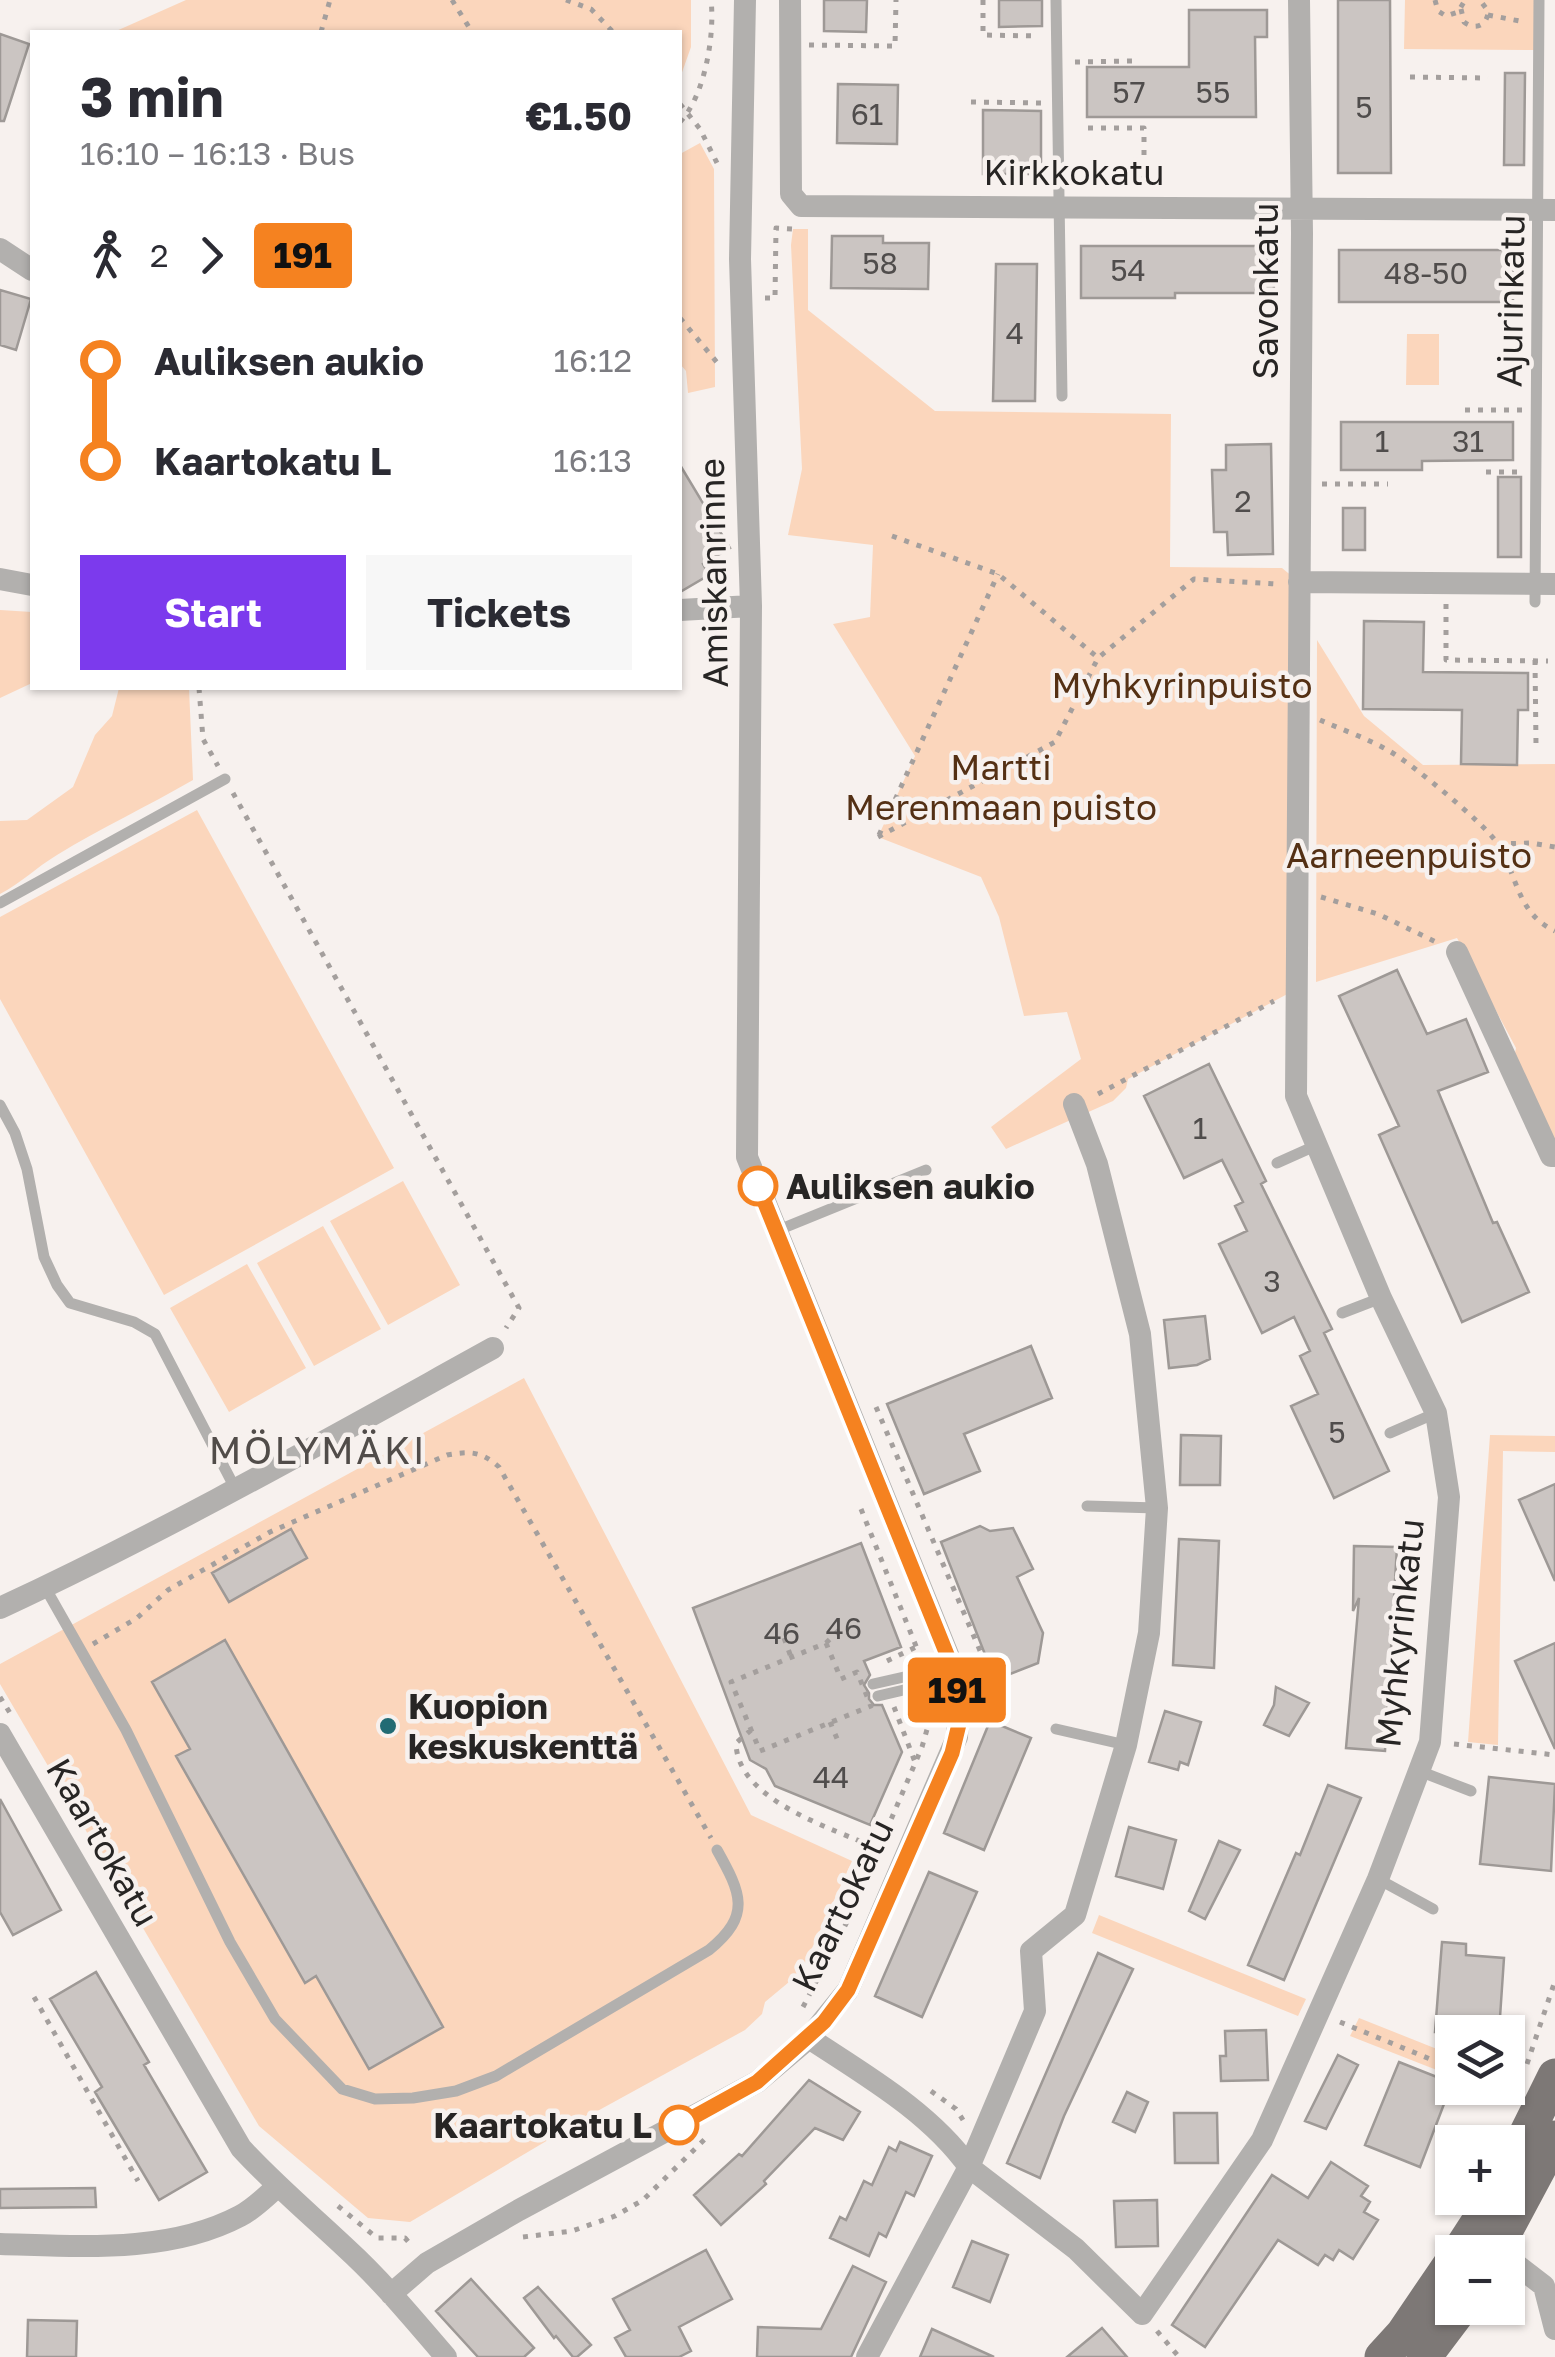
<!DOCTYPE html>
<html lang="en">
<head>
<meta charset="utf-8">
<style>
	body { margin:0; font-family:"Golos Text",sans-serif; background:#f7f7f7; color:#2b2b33; height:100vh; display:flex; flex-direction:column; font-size:38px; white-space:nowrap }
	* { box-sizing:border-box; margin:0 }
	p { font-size:32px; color:#7c7c81 }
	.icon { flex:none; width:55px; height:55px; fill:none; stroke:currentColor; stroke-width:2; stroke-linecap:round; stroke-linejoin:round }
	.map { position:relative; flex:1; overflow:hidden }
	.side { position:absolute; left:30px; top:30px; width:652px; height:660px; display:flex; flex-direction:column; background:#fff; border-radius:0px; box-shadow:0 2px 8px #0004 }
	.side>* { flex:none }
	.badge { padding:0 20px; border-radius:8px; font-size:35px; line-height:65px }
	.controls { position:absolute; left:1435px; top:2015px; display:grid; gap:20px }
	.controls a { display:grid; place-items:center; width:90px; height:90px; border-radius:0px; background:#fff; box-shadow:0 2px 8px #0004; font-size:50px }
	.map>.badge { position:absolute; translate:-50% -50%; box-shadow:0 0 0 5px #fff }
	.legs { display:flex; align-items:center; gap:15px; height:110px; padding:0 50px; font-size:32px }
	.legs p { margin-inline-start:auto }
	.summary { display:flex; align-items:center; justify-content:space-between; height:170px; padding:0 50px }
	h1 { font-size:55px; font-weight:700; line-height:75px }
	.cta { display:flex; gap:20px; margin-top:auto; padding:20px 50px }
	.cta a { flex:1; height:115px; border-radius:0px; background:#7c3aed; color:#fff; font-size:40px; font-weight:700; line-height:115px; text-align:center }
	.cta a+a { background:#f7f7f7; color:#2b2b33 }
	ul { padding:0 50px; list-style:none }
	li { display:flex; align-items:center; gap:35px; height:100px; font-size:38px }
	li i { display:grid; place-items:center; width:15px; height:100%; margin:0 12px; background:currentColor }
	li i::after { content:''; width:25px; height:25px; margin:-12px; border:8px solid; border-radius:50%; background:#fff }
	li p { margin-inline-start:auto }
	li:first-child i { background:linear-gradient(#0000 50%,currentColor 0) }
	li:last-child i { background:linear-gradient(currentColor 50%,#0000 0) }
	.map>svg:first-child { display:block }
</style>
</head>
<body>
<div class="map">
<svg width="1555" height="2357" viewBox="0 0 1555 2357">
	<rect width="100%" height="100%" fill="#f7f1ee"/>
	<path fill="#fbd6bc" d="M186,0H691V47L680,78V32H114Z
		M1405,0H1539V50L1404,49Z
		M700,143L714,169L715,387L688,393L686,371L680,364V154Z
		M793,229H808V310L935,411L1171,414L1170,567L1282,568L1299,582L1295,990L1128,1079L1126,1088L1113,1101L1006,1149L991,1127L1081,1059L1067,1012L1024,1016L999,917L981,877L878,837L915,756L833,624L870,617L873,545L788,535L802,469L791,245Z
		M1407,334H1439V385H1406Z
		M0,610L32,612V683L0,698Z
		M1317,640L1364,716L1423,765L1555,764V1156L1512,1068L1516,1048L1457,938L1316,982Z
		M119,688H189L193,780C148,806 101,828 57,855C37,867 21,883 0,894V821L27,820L73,787L95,735L112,716Z
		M197,810L394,1168L164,1295L0,999V917Z
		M403,1181L460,1285L388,1325L330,1221Z
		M323,1226L381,1329L314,1366L257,1263Z
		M247,1264L306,1368L229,1412L170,1308Z
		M524,1378L751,1815L852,1861L801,1972L765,2002L762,2014L745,2030L592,2114L410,2222L368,2218L259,2126L0,1684V1664Z
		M1490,1435L1555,1436V1452L1503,1451L1498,1745L1468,1742Z
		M1099,1915L1306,1999L1298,2016L1092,1933Z
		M1359,2018L1452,2055V2076L1350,2036Z"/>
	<path fill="#cbc5c2" stroke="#9e9996" stroke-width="2.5" d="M824,0H867L866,32L824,31Z
		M999,0H1042V26L999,27Z
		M1338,0H1390L1391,173H1338Z
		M1189,10H1267V37H1255L1256,117H1087V67H1189Z
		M0,34L29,44L4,121H0Z
		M1505,73H1525L1524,165H1504Z
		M838,84L898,85L897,144L837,143Z
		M983,110L1041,111V174H983Z
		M832,236H883V243H929L928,289L831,288Z
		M1081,246H1273L1274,293H1175V298H1081Z
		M1339,250H1513V302H1339Z
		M996,264H1037L1035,401H993Z
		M0,290L31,299L16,350L0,345Z
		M1341,422H1513V460L1422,461V470H1341Z
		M1271,444L1273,554L1228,555L1227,532H1214L1212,470H1226V445Z
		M680,465L730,548L703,564L709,575L680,592Z
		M1498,477H1521V557H1498Z
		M1343,508H1365V550H1343Z
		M1364,621L1424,622L1423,672L1528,673V710H1518L1517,765L1461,764L1462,710L1363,709Z
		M1397,970L1427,1034L1466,1019L1488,1072L1438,1091L1493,1223L1497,1222L1529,1292L1462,1322L1379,1135L1399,1126L1339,996Z
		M1209,1064L1266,1181L1261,1184L1332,1329L1324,1333L1389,1471L1334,1498L1291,1406L1318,1394L1300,1356L1310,1351L1294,1317L1262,1333L1219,1244L1247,1231L1235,1206L1243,1202L1222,1160L1184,1178L1144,1096Z
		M1205,1316L1210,1359L1197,1365L1169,1368L1164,1320Z
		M1031,1346L1052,1398L964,1434L980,1471L924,1494L887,1404Z
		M1181,1435L1221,1436L1220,1485H1180Z
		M1555,1484V1581L1519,1500Z
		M980,1526L990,1531L1013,1528L1033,1569L1017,1577L1043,1633L1038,1663L995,1680L941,1542Z
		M291,1529L307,1558L229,1602L212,1573Z
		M1179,1539L1219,1541L1214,1668L1173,1665Z
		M861,1543L901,1647L864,1661L870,1675L864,1685L869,1693V1699L874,1705H882L902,1752L870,1825L775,1786L766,1769L750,1760L693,1608Z
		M1354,1546L1397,1547L1385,1751L1346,1748L1359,1598L1353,1611Z
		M225,1640L443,2027L369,2069L316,1976L305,1983L176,1756L190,1749L152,1682Z
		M1555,1643V1749L1515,1661Z
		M1276,1687L1309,1703L1289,1736L1264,1725L1274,1705Z
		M1165,1711L1201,1722L1188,1765L1180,1762L1178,1770L1149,1762Z
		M990,1721L1031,1738L984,1850L944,1833Z
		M1489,1777L1555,1784L1551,1871L1480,1864Z
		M1328,1785L1361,1798L1284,1980L1248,1965L1296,1853L1300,1855Z
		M0,1799L61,1910L13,1935L0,1912Z
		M1129,1827L1176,1840L1163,1889L1116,1876Z
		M1219,1841L1240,1850L1205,1919L1189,1911Z
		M929,1872L977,1892L922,2017L875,1996Z
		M1442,1942L1466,1944V1955L1504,1958L1499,2032H1435Z
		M1098,1953L1133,1969L1064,2116L1040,2178L1007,2163Z
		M96,1972L149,2062L144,2065L207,2172L159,2200L95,2092L102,2087L50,1999Z
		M1266,2030L1268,2080L1221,2081L1220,2056H1226L1225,2031Z
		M1338,2055L1358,2065L1326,2129L1305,2121Z
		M1399,2062L1452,2083L1420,2167L1365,2145Z
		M809,2080L860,2112L843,2140L815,2128L764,2181L766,2184L721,2225L694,2195L739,2154L742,2156Z
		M1127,2092L1148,2102L1135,2132L1113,2122Z
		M1174,2113H1217L1218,2163H1175Z
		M900,2142L932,2156L914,2196L906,2192L886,2237L879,2233L869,2256L830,2238L840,2217L846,2220L864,2181L872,2185L889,2147L896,2151Z
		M1331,2162L1368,2186L1361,2196L1370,2202L1364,2212L1378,2220L1353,2259L1339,2250L1333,2260L1325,2255L1318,2265L1278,2240L1205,2347L1172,2325L1272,2175L1308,2198Z
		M95,2188L96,2207L0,2208V2189Z
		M1157,2200L1158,2246L1116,2247L1114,2201Z
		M972,2241L1008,2255L990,2302L953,2287Z
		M706,2250L732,2299L679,2327L691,2351L679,2357H626L615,2338L630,2330L613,2299Z
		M853,2266L886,2282L851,2357H757L758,2327L821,2329Z
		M471,2279L534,2348L524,2357H478L436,2311Z
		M538,2287L591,2345L577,2357H573L556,2336L554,2338L524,2298Z
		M28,2320L77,2321L76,2357H27Z
		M1102,2328L1127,2357H1067Z
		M932,2329L994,2357H920Z"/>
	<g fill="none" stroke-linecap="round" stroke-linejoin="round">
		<path stroke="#a49f9d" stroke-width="5" stroke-dasharray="5 8" stroke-linecap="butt" d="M452,0L472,32
			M566,0L591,9L613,32
			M983,0V35L1038,36
			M1435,0L1438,11L1446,16L1458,12L1465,0
			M1461,9L1464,22C1475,31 1488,25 1488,11L1480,0
			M1488,15L1525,22
			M321,32L330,0
			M809,45L895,46L896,0
			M1075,62L1133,61
			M1410,77L1488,78
			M971,102L1043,103
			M680,104L700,129L718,165
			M680,122C705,96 715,34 711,0
			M1088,128H1144V186
			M765,298H775L776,228L793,229
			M680,318L720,366
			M1465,410H1522
			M1486,472H1518
			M1322,484H1388
			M892,536L998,574L1097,657
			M1446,604V660L1548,661
			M1535,660L1536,744
			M199,688L203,739L218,766
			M1320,720C1343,730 1369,739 1391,752C1412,764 1485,824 1497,843C1518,875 1516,913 1555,931
			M233,793L519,1308L506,1328
			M879,835L998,574
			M878,837L1055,742L1098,658L1194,579L1276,584
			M1498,844L1531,843L1555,847
			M1321,897L1378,914L1436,942
			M1098,1094L1274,1001
			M876,1407L984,1660L988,1685L984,1704
			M861,1509L922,1661
			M784,1638L791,1657
			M826,1643L841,1679L857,1672L871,1706L760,1751L731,1682Z
			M826,1643L841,1628
			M93,1644L137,1618L168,1590L270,1532L447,1455C470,1451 481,1451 499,1467L711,1838
			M887,1661L916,1647
			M0,1697L10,1713
			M894,1707L915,1762
			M830,1722L838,1741
			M751,1730L736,1743C737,1801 833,1828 878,1849
			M1454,1744L1555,1755
			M34,1997L138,2181
			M803,2007L849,1918L922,1747L930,1719L929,1702
			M1340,2022L1452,2068
			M1527,2064L1555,1981
			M1500,2088L1513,2093
			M931,2091L956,2109L963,2120
			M338,2206L377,2238H405L412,2246
			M523,2237L572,2231L615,2216L643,2200L705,2139
			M1157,2331L1179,2357"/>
		<path stroke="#b2b0ae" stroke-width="11" d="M1056,0L1062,396
			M1535,602L1539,0
			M0,903L225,779
			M0,1105L15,1133L27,1169L44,1257L57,1285L70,1303L134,1322L155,1334L236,1490
			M1277,1163L1315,1146
			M776,1231L926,1170
			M1342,1313L1381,1298
			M1390,1433L1436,1413
			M1087,1506L1157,1508
			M46,1589L126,1730L230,1942L275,2019L342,2089L375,2099L413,2098L456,2091L496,2076L709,1950C752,1915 741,1893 717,1850
			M873,1684L904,1677L955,1672
			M878,1696L908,1689L957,1684
			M1056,1729L1126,1745
			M1419,1771L1471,1791
			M1378,1879L1433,1909"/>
		<path stroke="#b2b0ae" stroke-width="22" d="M790,0L791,194L801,206L1555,210
			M0,249L32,270
			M0,579L32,585
			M1299,582L1555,584
			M680,610L751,606
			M1457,952L1551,1156H1555
			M1074,1104L1097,1164L1140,1334L1157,1508L1149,1633L1126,1745L1075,1915L1031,1951L1035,2011L969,2167L1076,2249L1142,2314L1262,2140L1378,1879L1430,1742L1449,1497L1436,1413L1381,1298L1296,1096L1302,233L1299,0
			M0,1608C168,1530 330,1438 493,1348
			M0,1734L241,2148C274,2184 311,2215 347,2249C383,2282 414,2320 446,2357
			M809,2038C865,2075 930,2112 969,2167L867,2357
			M0,2244C78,2246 168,2254 240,2216C254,2209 265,2197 277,2187
			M1518,2266L1544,2286L1555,2329
			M391,2294L427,2263L519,2210L757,2082L809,2038L848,1990L957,1737L959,1698L955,1672L747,1157L751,606L740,259L745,0"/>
		<path stroke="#7d7876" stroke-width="35" d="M1508,2171L1555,2076
			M1459,2252L1494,2198
			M1494,2252L1555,2138
			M1382,2357L1403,2334L1452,2262
			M1424,2357L1461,2308"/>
	</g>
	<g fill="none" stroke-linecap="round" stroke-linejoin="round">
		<defs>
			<path id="line-1" d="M679,2125L757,2082L824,2022L848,1990L952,1753L960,1720L954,1672L758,1186"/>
		</defs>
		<use href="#line-1" stroke="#fff" stroke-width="22"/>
		<use href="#line-1" stroke="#f58220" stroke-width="15"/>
	</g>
	<g fill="#fff" stroke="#f58220" stroke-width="5">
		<circle cx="758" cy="1186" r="18"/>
		<circle cx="679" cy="2125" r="18"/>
	</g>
	<circle fill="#216b74" stroke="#f7f1ee" stroke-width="4" cx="388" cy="1726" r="10"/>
	<g text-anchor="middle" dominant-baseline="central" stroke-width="9" stroke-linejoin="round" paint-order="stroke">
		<g font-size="30" fill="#504d4c">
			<text x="1129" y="92">57</text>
			<text x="1213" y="92">55</text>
			<text x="1364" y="107">5</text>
			<text x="867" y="114">61</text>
			<text x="880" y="263">58</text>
			<text x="1128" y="270">54</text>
			<text x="1426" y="273">48-50</text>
			<text x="1015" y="333">4</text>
			<text x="1382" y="441">1</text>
			<text x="1468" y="441">31</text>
			<text x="1243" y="501">2</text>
			<text x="1200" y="1128">1</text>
			<text x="1272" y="1281">3</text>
			<text x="1337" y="1432">5</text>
			<text x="844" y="1628">46</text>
			<text x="782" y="1633">46</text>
			<text x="831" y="1777">44</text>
		</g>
		<g font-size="35" fill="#272524" stroke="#f7f1ee">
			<text x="1074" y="172">Kirkkokatu</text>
			<text transform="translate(1265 291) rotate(-90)">Savonkatu</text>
			<text transform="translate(1510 301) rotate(-89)">Ajurinkatu</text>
			<text transform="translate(713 573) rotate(-91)">Amiskanrinne</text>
			<text transform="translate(1399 1633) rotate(-84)">Myhkyrinkatu</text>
			<text transform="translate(103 1842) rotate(60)">Kaartokatu</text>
			<text transform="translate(842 1905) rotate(-64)">Kaartokatu</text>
		</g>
		<g font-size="35" fill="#543014" stroke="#f7f1ee">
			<text x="1182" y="685">Myhkyrinpuisto</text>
			<text x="1001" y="767">Martti<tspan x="1001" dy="40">Merenmaan puisto</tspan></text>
			<text x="1409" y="855">Aarneenpuisto</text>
		</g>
		<g font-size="35" font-weight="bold" fill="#272524" stroke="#f7f1ee" text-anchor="start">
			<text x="786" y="1186">Auliksen aukio</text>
			<text x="652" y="2125" text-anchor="end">Kaartokatu L</text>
		</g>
		<g font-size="35" font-weight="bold" fill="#272524" stroke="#f7f1ee" text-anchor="start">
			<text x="408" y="1706">Kuopion<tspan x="408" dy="40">keskuskenttä</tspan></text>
		</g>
		<g font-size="38" letter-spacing="2.5" fill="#514c49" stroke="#f7f1ee">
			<text x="318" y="1449">MÖLYMÄKI</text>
		</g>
	</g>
</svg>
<div class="controls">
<a><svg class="icon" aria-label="layers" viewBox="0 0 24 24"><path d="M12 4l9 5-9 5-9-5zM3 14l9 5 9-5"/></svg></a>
<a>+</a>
<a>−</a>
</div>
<b class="badge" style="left:957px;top:1690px;background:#f58220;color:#111">191</b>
<section class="side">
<div class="summary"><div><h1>3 min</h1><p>16:10 – 16:13 · Bus</p></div><b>€1.50</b></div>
<div class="legs"><svg class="icon" aria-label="walk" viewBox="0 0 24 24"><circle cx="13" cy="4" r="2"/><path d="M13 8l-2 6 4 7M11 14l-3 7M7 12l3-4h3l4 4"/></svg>2<svg class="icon" aria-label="forward" viewBox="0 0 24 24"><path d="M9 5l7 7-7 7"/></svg><b class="badge" style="background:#f58220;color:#111">191</b></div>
<ul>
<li><i style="color:#f58220"></i><b>Auliksen aukio</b><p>16:12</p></li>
<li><i style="color:#f58220"></i><b>Kaartokatu L</b><p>16:13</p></li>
</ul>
<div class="cta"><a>Start</a><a>Tickets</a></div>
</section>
</div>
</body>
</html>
